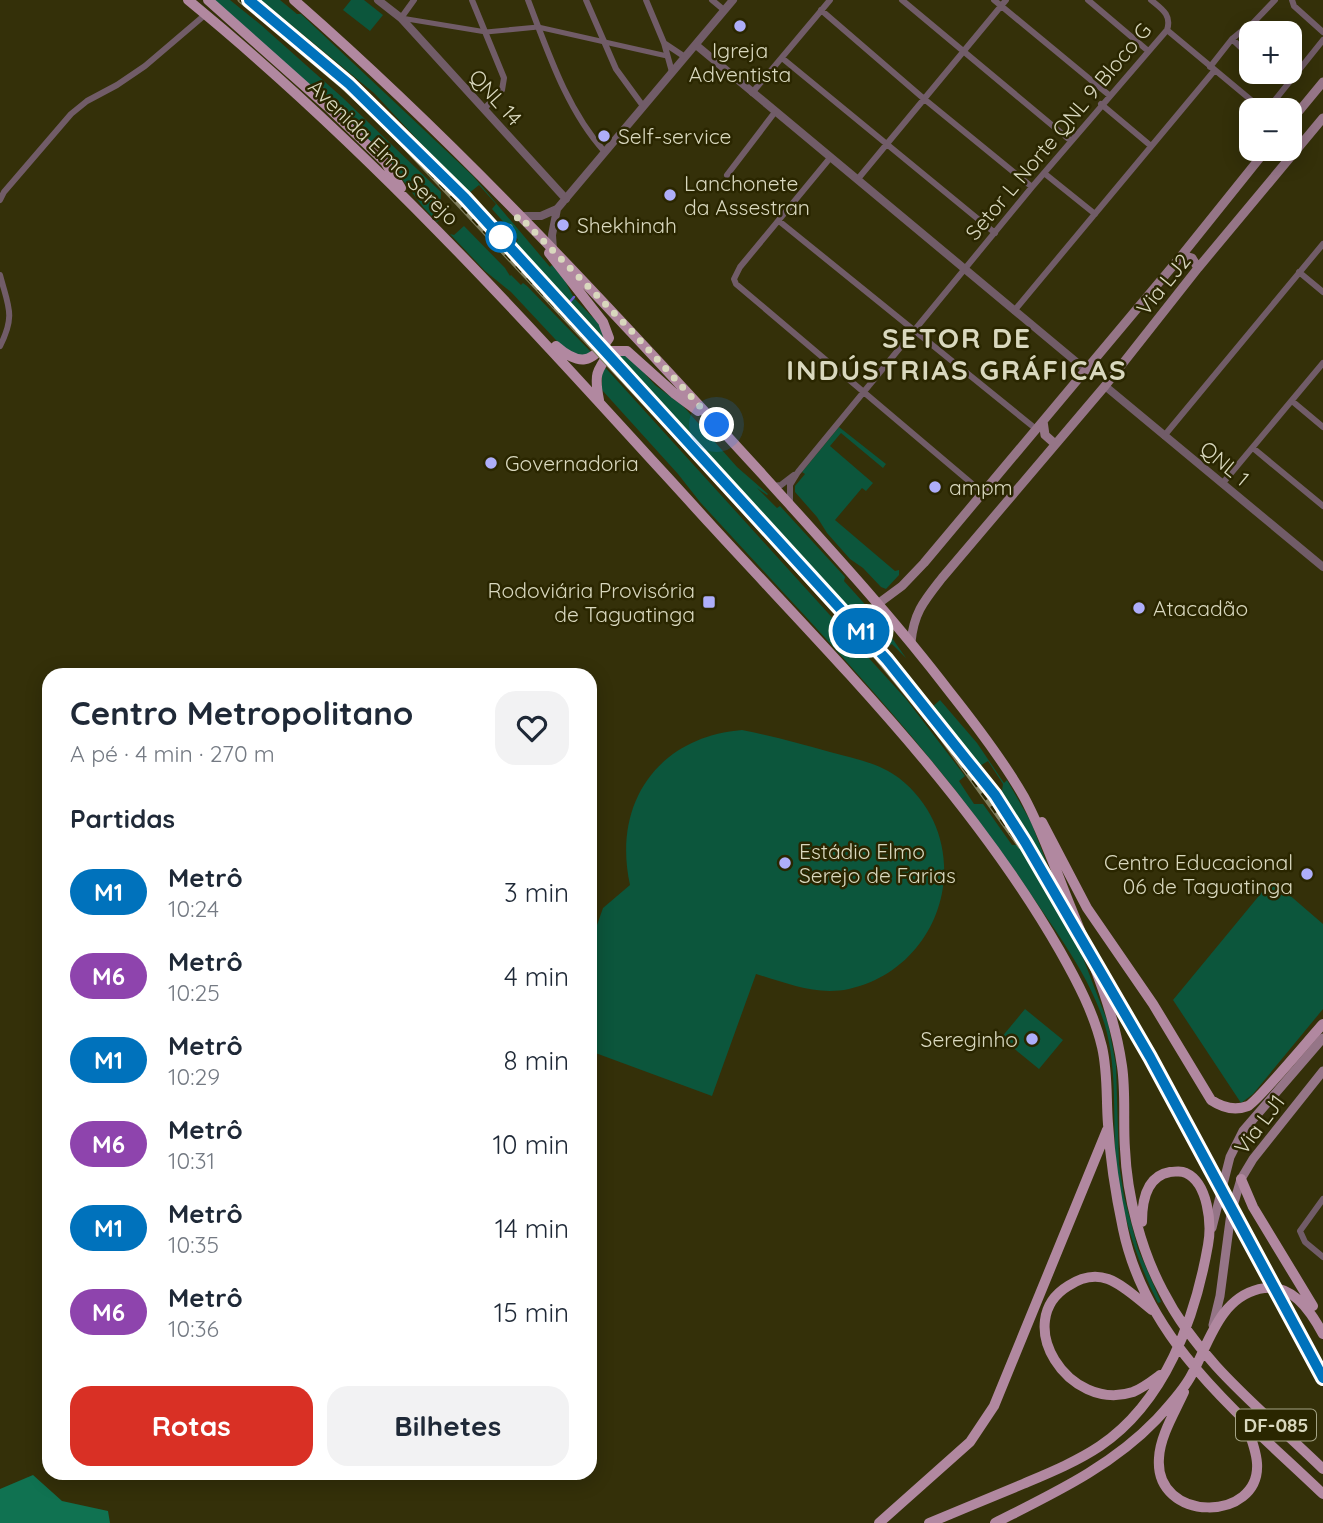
<!DOCTYPE html>
<html lang="pt">
<head>
<meta charset="utf-8">
<style>
	body { margin:0; font-family:Quicksand,sans-serif; background:#f2f2f3; color:#1f2937; height:100vh; display:flex; flex-direction:column; font-size:26px; white-space:nowrap }
	* { box-sizing:border-box; margin:0 }
	p { font-size:23px; color:#747a83 }
	.icon { flex:none; width:38px; height:38px; fill:none; stroke:currentColor; stroke-width:2; stroke-linecap:round; stroke-linejoin:round }
	.map { position:relative; flex:1; overflow:hidden }
	.sheet { position:absolute; left:42px; top:668px; width:555px; height:812px; display:flex; flex-direction:column; background:#fff; border-radius:21px; box-shadow:0 4px 18px #0003 }
	.sheet>* { flex:none }
	.badge { padding:0 14px; border-radius:23px; font-size:24px; line-height:46px }
	.buttons { position:absolute; left:1239px; top:21px; display:grid; gap:14px }
	.buttons a { display:grid; place-items:center; width:63px; height:63px; border-radius:14px; background:#fff; box-shadow:0 4px 18px #0003; font-size:35px }
	.you { position:absolute; width:35px; height:35px; margin:-18px; border:5px solid #fff; border-radius:50%; background:#1a73e8; box-shadow:0 0 0 10px #1a73e833 }
	.map>.badge { position:absolute; translate:-50% -50%; box-shadow:0 0 0 4px #fff }
	h2 { padding:0 28px; font-size:26px; line-height:63px }
	.round { display:grid; place-items:center; flex:none; width:74px; height:74px; border-radius:21px; background:#f2f2f3 }
	.summary { display:flex; align-items:center; justify-content:space-between; height:119px; padding:0 28px }
	h1 { font-size:33px; font-weight:800; line-height:52px }
	.action { display:flex; gap:14px; margin-top:auto; padding:14px 28px }
	.action a { flex:1; height:80px; border-radius:21px; background:#d93025; color:#fff; font-size:28px; font-weight:800; line-height:80px; text-align:center }
	.action a+a { background:#f2f2f3; color:#1f2937 }
	ul { padding:0; list-style:none }
	li { display:flex; align-items:center; gap:21px; height:84px; padding:0 28px }
	li div { flex:1 }
	li b { display:block; font-size:26px }
	li em { font-style:normal }
	li .badge { min-width:77px; font-weight:700; text-align:center }
	.map>svg:first-child { display:block }
</style>
</head>
<body>
<div class="map">
<svg width="1323" height="1523" viewBox="0 0 1323 1523">
	<rect width="100%" height="100%" fill="#343009"/>
	<path fill="#0c563c" d="M213,0H230L261,25L343,98L441,192L440,219L437,222L423,207L396,171Z
		M261,0H280L297,14H301L473,176L550,267L552,265L565,281L574,298L603,328L606,333L602,343L515,243L518,240L515,235L492,209L496,204L479,185L468,194L374,93Z
		M351,0H364L383,15L370,31L343,10Z
		M464,226L505,268L510,276L511,275L521,285L523,283L527,286L591,352L587,356L569,354L511,292L485,271L450,234L454,235Z
		M613,355L629,356L655,385L683,406L737,467L768,494L767,495L757,488L777,508L780,506L845,577L844,581L880,621L906,658L892,644L882,650Z
		M602,364L906,699L965,776L959,781L974,804H983L1012,845H1019L1026,839L1025,833L1001,798L1003,784L988,761L978,767L931,708L940,700L977,743L1004,783L1007,780L1031,822L1108,1023L1116,1065L1119,1164L1124,1196L1138,1249L1161,1302L1158,1303C1136,1259 1121,1212 1116,1162C1112,1112 1119,1059 1100,1011C1084,969 1055,930 1030,893C935,750 815,628 700,502L678,474L602,390Z
		M839,427L886,464L883,468L841,433L830,446L873,483L866,491L862,488L835,520L895,571L899,570V575L886,589L881,587L863,568L850,559L827,533L817,517L795,492V486L805,474L802,472Z
		M742,730C772,736 801,744 830,752C853,758 879,763 899,778C979,841 947,967 849,989C816,996 787,983 756,974L712,1096L590,1051V945L603,908L630,885C612,803 658,737 742,730Z
		M1272,880L1323,924V1009L1253,1094L1241,1103L1173,1000Z
		M1025,1009L1063,1040L1039,1069L1001,1038Z"/>
	<path fill="#107251" d="M33,1475L62,1501L108,1511L110,1523H0V1489Z"/>
	<g fill="none" stroke-linecap="round" stroke-linejoin="round">
		<path stroke="#675dcc" stroke-width="2.5" d="M568,304L574,297"/>
		<path stroke="#715c68" stroke-width="5" d="M401,18L486,32L538,27L667,56"/>
		<path stroke="#715c68" stroke-width="6" d="M472,0L504,78L502,90L484,109
			M528,0C548,52 567,110 604,151
			M586,0L616,69L643,106
			M646,0L664,43L672,72
			M712,0L724,10
			M902,0L1071,141
			M994,0L1109,95
			M1088,0L1147,50
			M1292,0L1294,6L1323,32
			M821,10L923,98L1032,187
			M401,18L414,0
			M1252,24L1275,0
			M1167,30L1263,110
			M1232,39L1251,57
			M664,43L685,57
			M782,58L995,233
			M1210,67L1232,39L1249,25L1252,24L1264,33
			M752,93L830,0
			M1101,104L1151,146
			M1267,110L1323,40
			M830,158L740,267L734,279L736,284L983,493
			M1044,173L1095,214
			M727,175L775,112
			M857,180L1006,0
			M0,200L4,192L71,114L87,101L117,85L145,66L206,14
			M779,221L1036,429
			M1299,272L1323,292
			M0,275C8,306 16,315 0,346
			M1014,311L1214,71
			M1292,401L1323,427
			M1164,436L1323,244
			M1253,448L1323,506
			M1222,484L1323,363
			M773,486L781,485L794,475
			M790,502V485L798,472L1032,187L1167,30C1172,15 1162,9 1151,0
			M1323,1199L1300,1231L1305,1242L1323,1257"/>
		<path stroke="#715c68" stroke-width="8" d="M378,0L401,18L566,199
			M696,45L1086,370
			M519,216H541L557,209L733,0
			M553,250L552,235L557,209
			M1105,386L1323,567"/>
		<path stroke="#957587" stroke-width="9" d="M1290,122L1323,82
			M1182,255L1192,258L1198,268
			M1043,421L1045,435L1054,443
			M879,603L902,586L924,563L1182,255L1267,149
			M911,642C914,612 924,601 942,578L1105,386L1198,268L1323,118
			M1212,1228L1230,1157L1243,1131L1323,1038
			M1213,1325L1220,1296L1231,1213L1241,1179L1253,1159L1323,1071"/>
		<path stroke="#b188a0" stroke-width="10" d="M188,0C381,158 544,342 712,526C835,660 969,792 1060,951C1077,981 1094,1013 1102,1047C1108,1073 1106,1099 1108,1124C1110,1158 1116,1196 1123,1229C1147,1344 1243,1417 1323,1494
			M208,0L327,106L385,162L401,188
			M294,0C461,146 612,310 762,474C826,545 891,615 949,691C976,725 1003,760 1024,797C1043,832 1056,871 1071,908C1092,960 1114,1010 1122,1066C1126,1093 1123,1122 1125,1149C1127,1196 1141,1250 1163,1291C1200,1364 1266,1413 1323,1469
			M549,253L603,322L609,338C592,364 579,366 556,346
			M599,400C594,375 596,371 611,351H627L675,394L698,411
			M1042,822L1087,908L1153,1004L1211,1100C1223,1108 1235,1111 1248,1106C1258,1101 1311,1037 1323,1024
			M1241,1179L1253,1207L1313,1306
			M1152,1310C1139,1300 1124,1285 1108,1279C1094,1274 1080,1278 1068,1286C1011,1321 1068,1413 1133,1392C1143,1388 1152,1381 1160,1375
			M1184,1392C1175,1412 1160,1436 1159,1458C1154,1523 1261,1523 1257,1463C1256,1449 1250,1435 1245,1422
			M879,1523L970,1442L994,1406L1107,1130
			M929,1523C960,1510 992,1497 1023,1484C1049,1473 1076,1462 1100,1446C1165,1402 1195,1319 1208,1245C1212,1224 1208,1183 1186,1173C1180,1170 1176,1172 1170,1172C1146,1176 1142,1201 1142,1222
			M995,1523C1052,1494 1111,1467 1156,1420C1168,1407 1184,1390 1192,1374C1209,1343 1219,1299 1259,1289C1291,1281 1310,1310 1323,1334"/>
		<defs>
			<path id="rail" d="M240,0L341,85L391,132L720,484L876,657L936,730L1020,846"/>
		</defs>
		<use href="#rail" stroke="#817e5d" stroke-width="5"/>
		<use href="#rail" stroke="#2a2600" stroke-width="2.5" stroke-dasharray="8" stroke-linecap="butt"/>
	</g>
	<g fill="none" stroke-linecap="round" stroke-linejoin="round">
		<defs>
			<path id="line" d="M249,0L349,84L465,198L887,660L966,759L995,795L1025,842L1150,1057L1323,1378"/>
		</defs>
		<use href="#line" stroke="#fff" stroke-width="16"/>
		<use href="#line" stroke="#0072bc" stroke-width="10"/>
		<path stroke="#d9d8be" stroke-width="7" stroke-dasharray="0 12.6" d="M501,237L519,216L627,326L717,425"/>
	</g>
	<g fill="#aeaefa" stroke="#2a2600" stroke-width="2.5">
		<circle cx="740" cy="26" r="7"/>
		<circle cx="604" cy="136" r="7"/>
		<circle cx="670" cy="195" r="7"/>
		<circle cx="563" cy="225" r="7"/>
		<circle cx="491" cy="463" r="7"/>
		<circle cx="935" cy="487" r="7"/>
		<rect x="702" y="595" width="14" height="14" rx="3.5"/>
		<circle cx="1139" cy="608" r="7"/>
		<circle cx="785" cy="863" r="7"/>
		<circle cx="1307" cy="874" r="7"/>
		<circle cx="1032" cy="1039" r="7"/>
	</g>
	<circle fill="#fff" stroke="#0072bc" stroke-width="3.5" cx="501" cy="237" r="14"/>
	<g text-anchor="middle" dominant-baseline="central" stroke-width="5" stroke-linejoin="round" paint-order="stroke">
		<rect fill="#2a2600" stroke="#a4a385" stroke-width="2" x="1236" y="1409.5" width="80" height="31" rx="5"/>
		<g font-size="19" font-weight="bold" fill="#d9d8be">
			<text x="1276" y="1425">DF-085</text>
		</g>
		<g font-size="21" fill="#d9d8be" stroke="#2a2600" text-anchor="start">
			<text x="740" y="50" text-anchor="middle">Igreja<tspan x="740" dy="24">Adventista</tspan></text>
			<text x="618" y="136">Self-service</text>
			<text x="684" y="183">Lanchonete<tspan x="684" dy="24">da Assestran</tspan></text>
			<text x="577" y="225">Shekhinah</text>
			<text x="505" y="463">Governadoria</text>
			<text x="949" y="487">ampm</text>
			<text x="695" y="590" text-anchor="end">Rodoviária Provisória<tspan x="695" dy="24">de Taguatinga</tspan></text>
			<text x="1153" y="608">Atacadão</text>
			<text x="799" y="851">Estádio Elmo<tspan x="799" dy="24">Serejo de Farias</tspan></text>
			<text x="1293" y="862" text-anchor="end">Centro Educacional<tspan x="1293" dy="24">06 de Taguatinga</tspan></text>
			<text x="1018" y="1039" text-anchor="end">Sereginho</text>
		</g>
		<g font-size="21" fill="#d9d8be" stroke="#2a2600">
			<text transform="translate(496 97) rotate(48)">QNL 14</text>
			<text transform="translate(1058 131) rotate(-50)">Setor L Norte QNL 9 Bloco G</text>
			<text transform="translate(384 152) rotate(44)">Avenida Elmo Serejo</text>
			<text transform="translate(1163 284) rotate(-51)">Via LJ2</text>
			<text transform="translate(1225 463) rotate(40)">QNL 1</text>
			<text transform="translate(1259 1124) rotate(-53)">Via LJ1</text>
		</g>
		<g font-size="28" font-weight="bold" letter-spacing="2" fill="#d9d8be" stroke="#2a2600">
			<text x="957" y="337">SETOR DE<tspan x="957" dy="32">INDÚSTRIAS GRÁFICAS</tspan></text>
		</g>
	</g>
</svg>
<div class="buttons">
<a>+</a>
<a>−</a>
</div>
<div class="you" style="left:717px;top:425px"></div>
<b class="badge" style="left:861px;top:631px;background:#0072bc;color:#fff">M1</b>
<section class="sheet">
<div class="summary"><div><h1>Centro Metropolitano</h1><p>A pé · 4 min · 270 m</p></div><a class="round"><svg class="icon" aria-label="heart" viewBox="0 0 24 24"><path d="M12 20l-8-8c-3-5 5-10 8-4 3-6 11-1 8 4z"/></svg></a></div>
<h2>Partidas</h2>
<ul>
<li><span class="badge" style="background:#0072bc;color:#fff">M1</span><div><b>Metrô</b><p>10:24</p></div><em>3 min</em></li>
<li><span class="badge" style="background:#8e44ad;color:#fff">M6</span><div><b>Metrô</b><p>10:25</p></div><em>4 min</em></li>
<li><span class="badge" style="background:#0072bc;color:#fff">M1</span><div><b>Metrô</b><p>10:29</p></div><em>8 min</em></li>
<li><span class="badge" style="background:#8e44ad;color:#fff">M6</span><div><b>Metrô</b><p>10:31</p></div><em>10 min</em></li>
<li><span class="badge" style="background:#0072bc;color:#fff">M1</span><div><b>Metrô</b><p>10:35</p></div><em>14 min</em></li>
<li><span class="badge" style="background:#8e44ad;color:#fff">M6</span><div><b>Metrô</b><p>10:36</p></div><em>15 min</em></li>
</ul>
<div class="action"><a>Rotas</a><a>Bilhetes</a></div>
</section>
</div>
</body>
</html>
